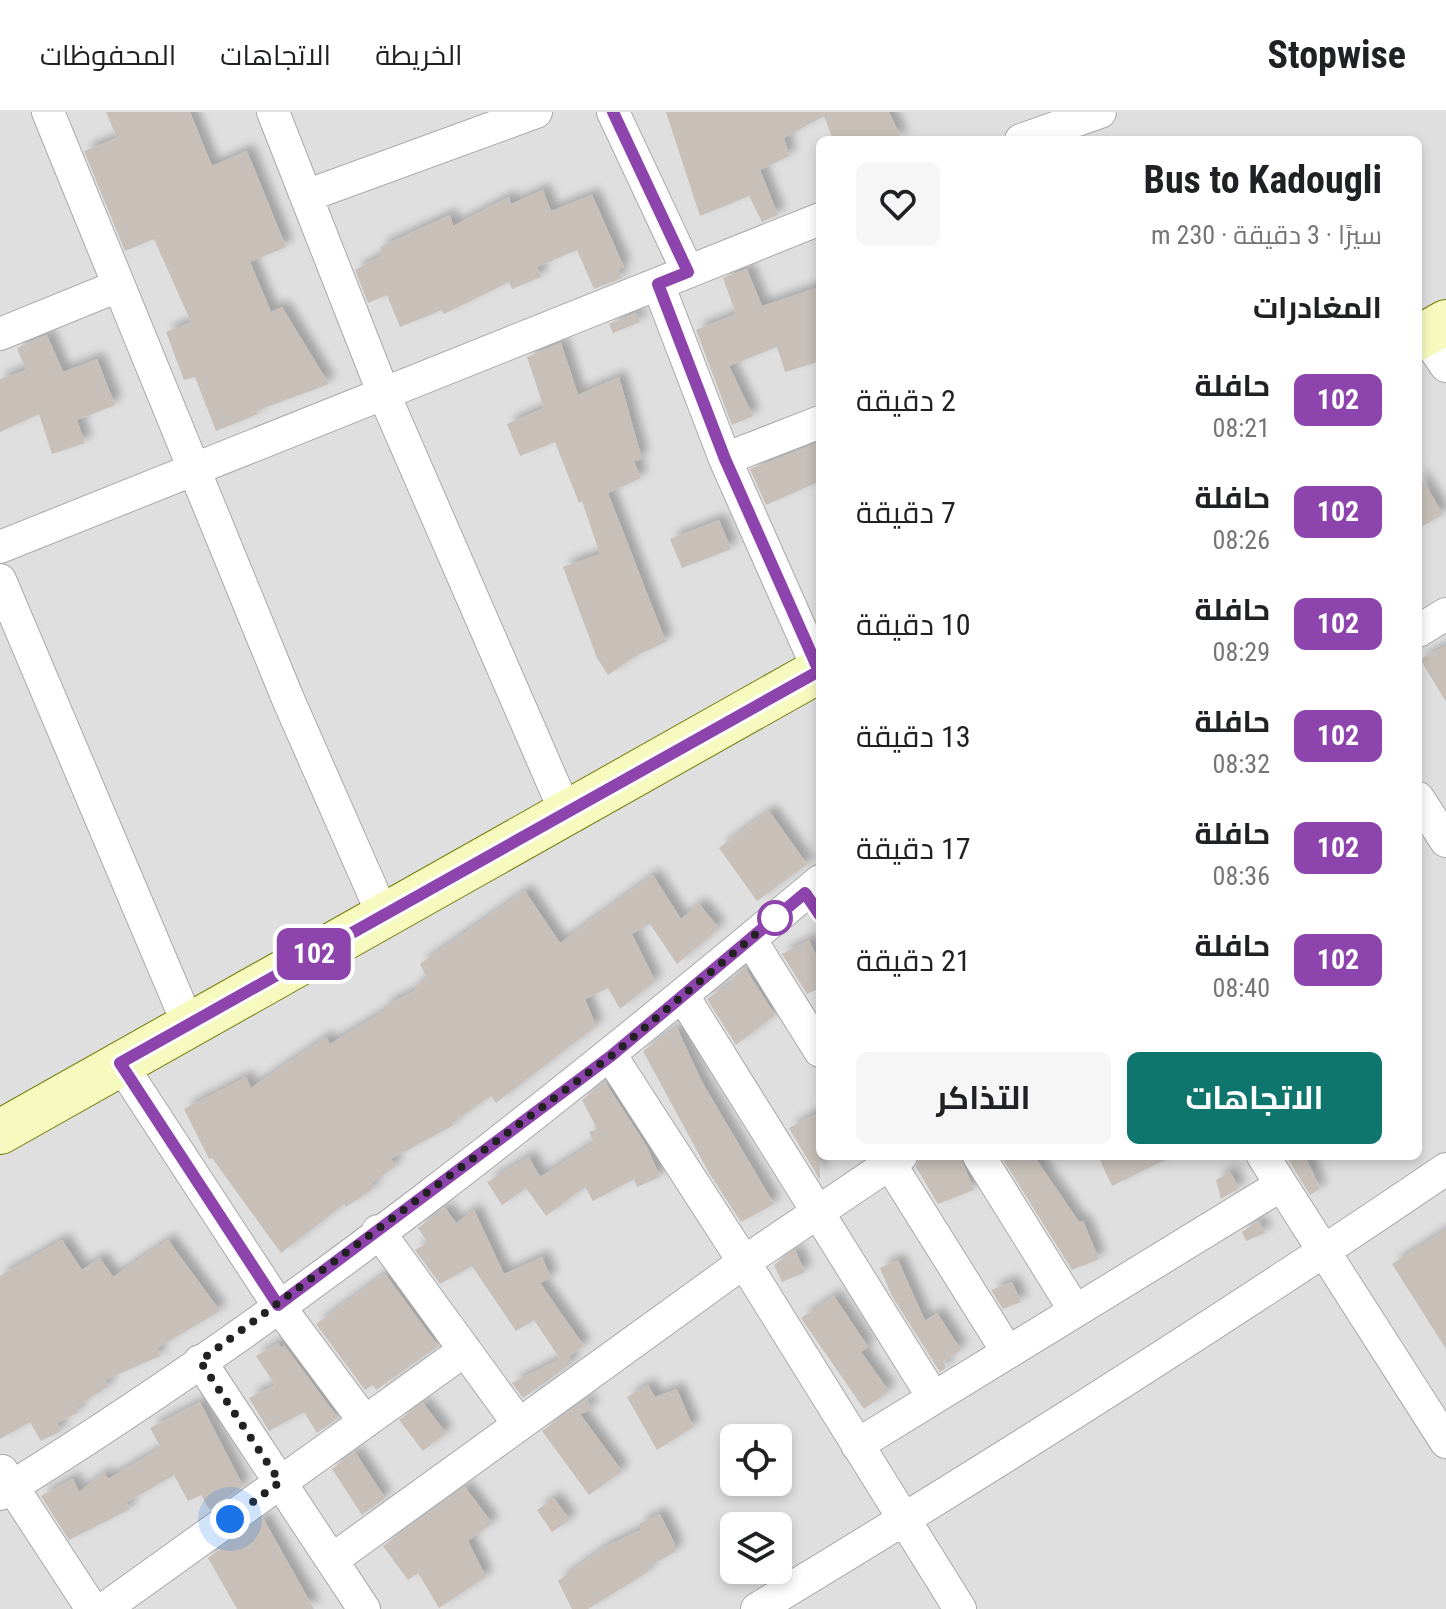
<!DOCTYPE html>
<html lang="ar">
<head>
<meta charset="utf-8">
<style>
	body { margin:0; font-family:"Roboto Condensed",Cairo,sans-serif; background:#f6f6f6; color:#202124; direction:rtl; height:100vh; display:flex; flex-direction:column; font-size:30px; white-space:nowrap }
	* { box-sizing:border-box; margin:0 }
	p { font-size:26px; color:#757577 }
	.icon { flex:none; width:44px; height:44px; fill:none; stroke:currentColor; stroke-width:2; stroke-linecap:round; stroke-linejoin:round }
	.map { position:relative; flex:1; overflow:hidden; direction:ltr }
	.drawer { position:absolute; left:816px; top:24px; width:606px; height:1024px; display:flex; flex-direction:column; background:#fff; border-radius:12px; box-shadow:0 4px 12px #0003; direction:rtl }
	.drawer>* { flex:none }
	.badge { padding:0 16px; border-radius:12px; font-size:28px; line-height:52px }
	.fabs { position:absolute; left:720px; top:1312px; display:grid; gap:16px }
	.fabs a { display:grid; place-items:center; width:72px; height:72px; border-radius:12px; background:#fff; box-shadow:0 4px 12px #0003; font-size:40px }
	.you { position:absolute; width:40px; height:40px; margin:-20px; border:6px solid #fff; border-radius:50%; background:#1a73e8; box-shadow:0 0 0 12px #1a73e833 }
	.map>.badge { position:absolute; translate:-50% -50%; box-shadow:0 0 0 4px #fff }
	h2 { padding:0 40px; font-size:30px; line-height:72px }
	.round { display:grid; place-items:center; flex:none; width:84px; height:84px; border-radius:12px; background:#f6f6f6 }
	.head { display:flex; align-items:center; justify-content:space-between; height:136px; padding:0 40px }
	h1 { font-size:38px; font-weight:700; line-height:60px }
	.cta { display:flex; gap:16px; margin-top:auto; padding:16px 40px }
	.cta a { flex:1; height:92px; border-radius:12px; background:#0f766e; color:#fff; font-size:32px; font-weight:700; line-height:92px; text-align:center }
	.cta a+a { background:#f6f6f6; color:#202124 }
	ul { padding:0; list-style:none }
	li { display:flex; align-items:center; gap:24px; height:112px; padding:0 40px }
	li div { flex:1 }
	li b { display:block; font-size:30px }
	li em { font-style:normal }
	li .badge { min-width:88px; font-weight:700; text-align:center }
	header { display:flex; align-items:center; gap:48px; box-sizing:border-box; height:112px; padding:0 40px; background:#fff; border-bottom:2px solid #e0e0e0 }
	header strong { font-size:38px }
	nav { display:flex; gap:44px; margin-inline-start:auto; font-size:28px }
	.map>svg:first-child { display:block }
</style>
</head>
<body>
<header>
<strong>Stopwise</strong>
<nav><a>الخريطة</a><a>الاتجاهات</a><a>المحفوظات</a></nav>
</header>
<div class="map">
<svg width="1446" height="1497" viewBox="0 0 1446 1497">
	<defs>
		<filter id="shadow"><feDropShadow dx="7" dy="-7" stdDeviation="4" flood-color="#0004"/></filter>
	</defs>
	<rect width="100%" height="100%" fill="#f2efe9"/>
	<path fill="#e0dfdf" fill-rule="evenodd" d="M0,0H1446V1497H0ZM820,28H1418V1044H820ZM734,1326H778V1370H734ZM734,1414H778V1458H734Z"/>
	<path fill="#c7bfb8" filter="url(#shadow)" d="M106,0H190L212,54L247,39L286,135L250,150L271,200L282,195L329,272L256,299L258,302L216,319L195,265L184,268L166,220L191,210L154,127L125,139L84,39L117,26Z
		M666,0H889L902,28H833L824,4L784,26L789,44L760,58L778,103L762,110L749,84L700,104Z
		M543,78L551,99L592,83L624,155L618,158L622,166L594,177L577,138L537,155L541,165L512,177L509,170L444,202L442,198L400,215L387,183L368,191L355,158L382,144L380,135L450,103L453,114L509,85L511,92Z
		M747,157L762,194L816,176L820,188V249L785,260L777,235L729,254L753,304L732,313L696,218L736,202L723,166Z
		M636,201L640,210L613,221L609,212Z
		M47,223L63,260L97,247L115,293L77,308L85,331L52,342L39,302L0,320V267L26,258L17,236Z
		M561,231L578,283L619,265L642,347L634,349L641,366L608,381L666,530L637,543L608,563L597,546L563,455L600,442L582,389L579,391L555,330L520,344L507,312L544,296L527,245Z
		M820,330V369L766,393L750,357Z
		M1418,361L1443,402L1418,417Z
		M719,408L731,437L682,456L670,427Z
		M1446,534V590L1420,547Z
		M769,699L807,752L757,789L719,736Z
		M653,763L681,807L699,792L719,816L677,852L650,812L632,822L655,869L620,897L608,876L585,887L596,914L496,991L491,984L452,1011L454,1013L391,1047L396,1054L371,1071L374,1076L346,1095L344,1092L281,1141L212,1046L209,1047L184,997L246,965L251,976L326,925L330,932L385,899L383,895L416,878L414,875L427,866L420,852L525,779L560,831Z
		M809,828L820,851V876L807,882L782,842Z
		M745,856L775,903L736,933L707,887L734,869L732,866Z
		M677,916L702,970L774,1092L741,1110L709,1061L643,939Z
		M605,970L647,1035L660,1065L637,1075L634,1067L593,1089L585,1075L546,1104L526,1076L502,1093L487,1070L529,1045L540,1065L594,1031L589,1020L597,1017L582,988Z
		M820,1000V1068L789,1016Z
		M920,1044H960L974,1078L938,1092L916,1055Z
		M1001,1044H1034L1079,1110L1083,1109L1099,1147L1072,1158Z
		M1098,1044H1173L1112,1074Z
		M1286,1044H1305L1320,1077L1310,1083Z
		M1230,1060L1239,1076L1221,1087L1216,1068Z
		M445,1096L456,1111L474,1098L504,1162L542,1145L551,1166L540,1171L584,1234L569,1244L572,1251L523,1286L512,1271L560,1247L534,1208L516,1219L472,1154L440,1172L415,1138L428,1131L418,1116Z
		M1259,1109L1265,1121L1246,1129L1242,1120Z
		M1446,1118V1237L1392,1152Z
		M62,1128L82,1158L100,1146L113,1165L168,1128L220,1199L157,1236L160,1244L105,1268L109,1274L76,1295L79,1300L57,1311L61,1319L41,1329L30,1310L0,1327V1164Z
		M795,1138L805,1160L782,1170L774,1153Z
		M898,1148L925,1209L937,1201L961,1238L943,1249L946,1256L940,1260L892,1184L880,1156Z
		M385,1162L438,1234L376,1278L373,1273L365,1278L316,1212Z
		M1012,1170L1021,1190L1003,1197L991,1178Z
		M834,1184L868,1235L861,1240L889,1279L864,1297L801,1206Z
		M278,1231L281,1236L284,1233L338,1306L317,1321L304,1300L269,1319L249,1286L275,1273L256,1244Z
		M648,1273L655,1285L677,1277L693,1315L657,1338L627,1285Z
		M587,1287L592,1297L580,1302L622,1359L589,1383L542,1319Z
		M200,1290L243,1374L210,1398L201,1383L188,1389L174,1363L126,1391L130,1397L69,1428L41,1384L73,1367L79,1380L104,1361L108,1367L161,1336L150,1316Z
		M423,1291L446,1321L423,1339L399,1308Z
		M355,1340L385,1386L362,1403L332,1357Z
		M465,1375L492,1411L468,1429L486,1465L439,1496L418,1461L408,1468L383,1434Z
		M554,1386L570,1408L552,1420L537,1398Z
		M660,1402L675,1432V1440L647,1455L649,1459L588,1497H572L558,1469L605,1435L642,1417L639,1412Z
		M263,1406L314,1497H237L208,1446Z"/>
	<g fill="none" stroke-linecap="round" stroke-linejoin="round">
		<defs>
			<path id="minor" d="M48,0L288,587L383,803
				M273,0L306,84
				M536,0L306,84L383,280L566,701
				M613,0L688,160
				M1021,28L1100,0
				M658,172L725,347L819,559
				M0,222L118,174
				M1424,222L1446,254
				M725,347L820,310
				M0,435L820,107
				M0,468L188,912
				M1418,519L1446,502
				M1418,686L1446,729
				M750,827L820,939
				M683,884L933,1285
				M611,944L744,1150L960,1497
				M120,951L278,1193L365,1310
				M885,1044L1007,1239
				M979,1044L1074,1197
				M1263,1044L1446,1330
				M378,1119L518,1311
				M200,1249L364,1497
				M857,1333L1281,1073
				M2,1359L92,1497
				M0,1382C290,1203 559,987 820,769
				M332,1448L744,1150L901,1044
				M104,1497L465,1238
				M757,1497C990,1356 1221,1210 1446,1057"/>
			<path id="secondary" d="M1418,226L1446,210
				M0,1020L820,558"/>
		</defs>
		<use href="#minor" stroke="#a9a9a9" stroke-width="34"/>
		<use href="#secondary" stroke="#707d05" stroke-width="46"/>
		<use href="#minor" stroke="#fff" stroke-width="32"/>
		<use href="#secondary" stroke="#f7fabf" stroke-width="44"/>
	</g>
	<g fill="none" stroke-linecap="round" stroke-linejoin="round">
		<defs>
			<path id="line" d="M613,0L688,160L658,172L725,347L819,559L120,951L278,1193L611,944L805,781L820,803"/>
		</defs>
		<use href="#line" stroke="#fff" stroke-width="18"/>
		<use href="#line" stroke="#8e44ad" stroke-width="12"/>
		<path stroke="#222" stroke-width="8" stroke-dasharray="0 14.4" d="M230,1407L280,1370L200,1249L611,944L775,806"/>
	</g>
	<circle fill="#fff" stroke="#8e44ad" stroke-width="4" cx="775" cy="806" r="16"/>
</svg>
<div class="fabs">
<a><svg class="icon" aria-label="locate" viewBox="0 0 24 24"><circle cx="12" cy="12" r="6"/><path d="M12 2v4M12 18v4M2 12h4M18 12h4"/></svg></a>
<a><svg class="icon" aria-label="layers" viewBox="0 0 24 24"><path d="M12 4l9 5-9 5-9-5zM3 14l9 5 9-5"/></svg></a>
</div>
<div class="you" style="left:230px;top:1407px"></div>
<b class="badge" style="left:314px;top:842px;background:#8e44ad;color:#fff">102</b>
<section class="drawer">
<div class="head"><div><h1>Bus to Kadougli</h1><p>سيرًا · 3 دقيقة · 230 m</p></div><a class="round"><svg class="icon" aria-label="heart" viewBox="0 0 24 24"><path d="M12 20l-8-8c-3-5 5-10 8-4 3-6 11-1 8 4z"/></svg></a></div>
<h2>المغادرات</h2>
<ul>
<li><span class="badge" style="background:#8e44ad;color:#fff">102</span><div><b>حافلة</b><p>08:21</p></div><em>2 دقيقة</em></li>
<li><span class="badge" style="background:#8e44ad;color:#fff">102</span><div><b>حافلة</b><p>08:26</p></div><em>7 دقيقة</em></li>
<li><span class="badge" style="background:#8e44ad;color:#fff">102</span><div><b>حافلة</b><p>08:29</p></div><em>10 دقيقة</em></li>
<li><span class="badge" style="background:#8e44ad;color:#fff">102</span><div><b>حافلة</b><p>08:32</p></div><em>13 دقيقة</em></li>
<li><span class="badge" style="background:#8e44ad;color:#fff">102</span><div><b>حافلة</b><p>08:36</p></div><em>17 دقيقة</em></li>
<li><span class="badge" style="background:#8e44ad;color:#fff">102</span><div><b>حافلة</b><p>08:40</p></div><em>21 دقيقة</em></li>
</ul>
<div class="cta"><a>الاتجاهات</a><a>التذاكر</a></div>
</section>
</div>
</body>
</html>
